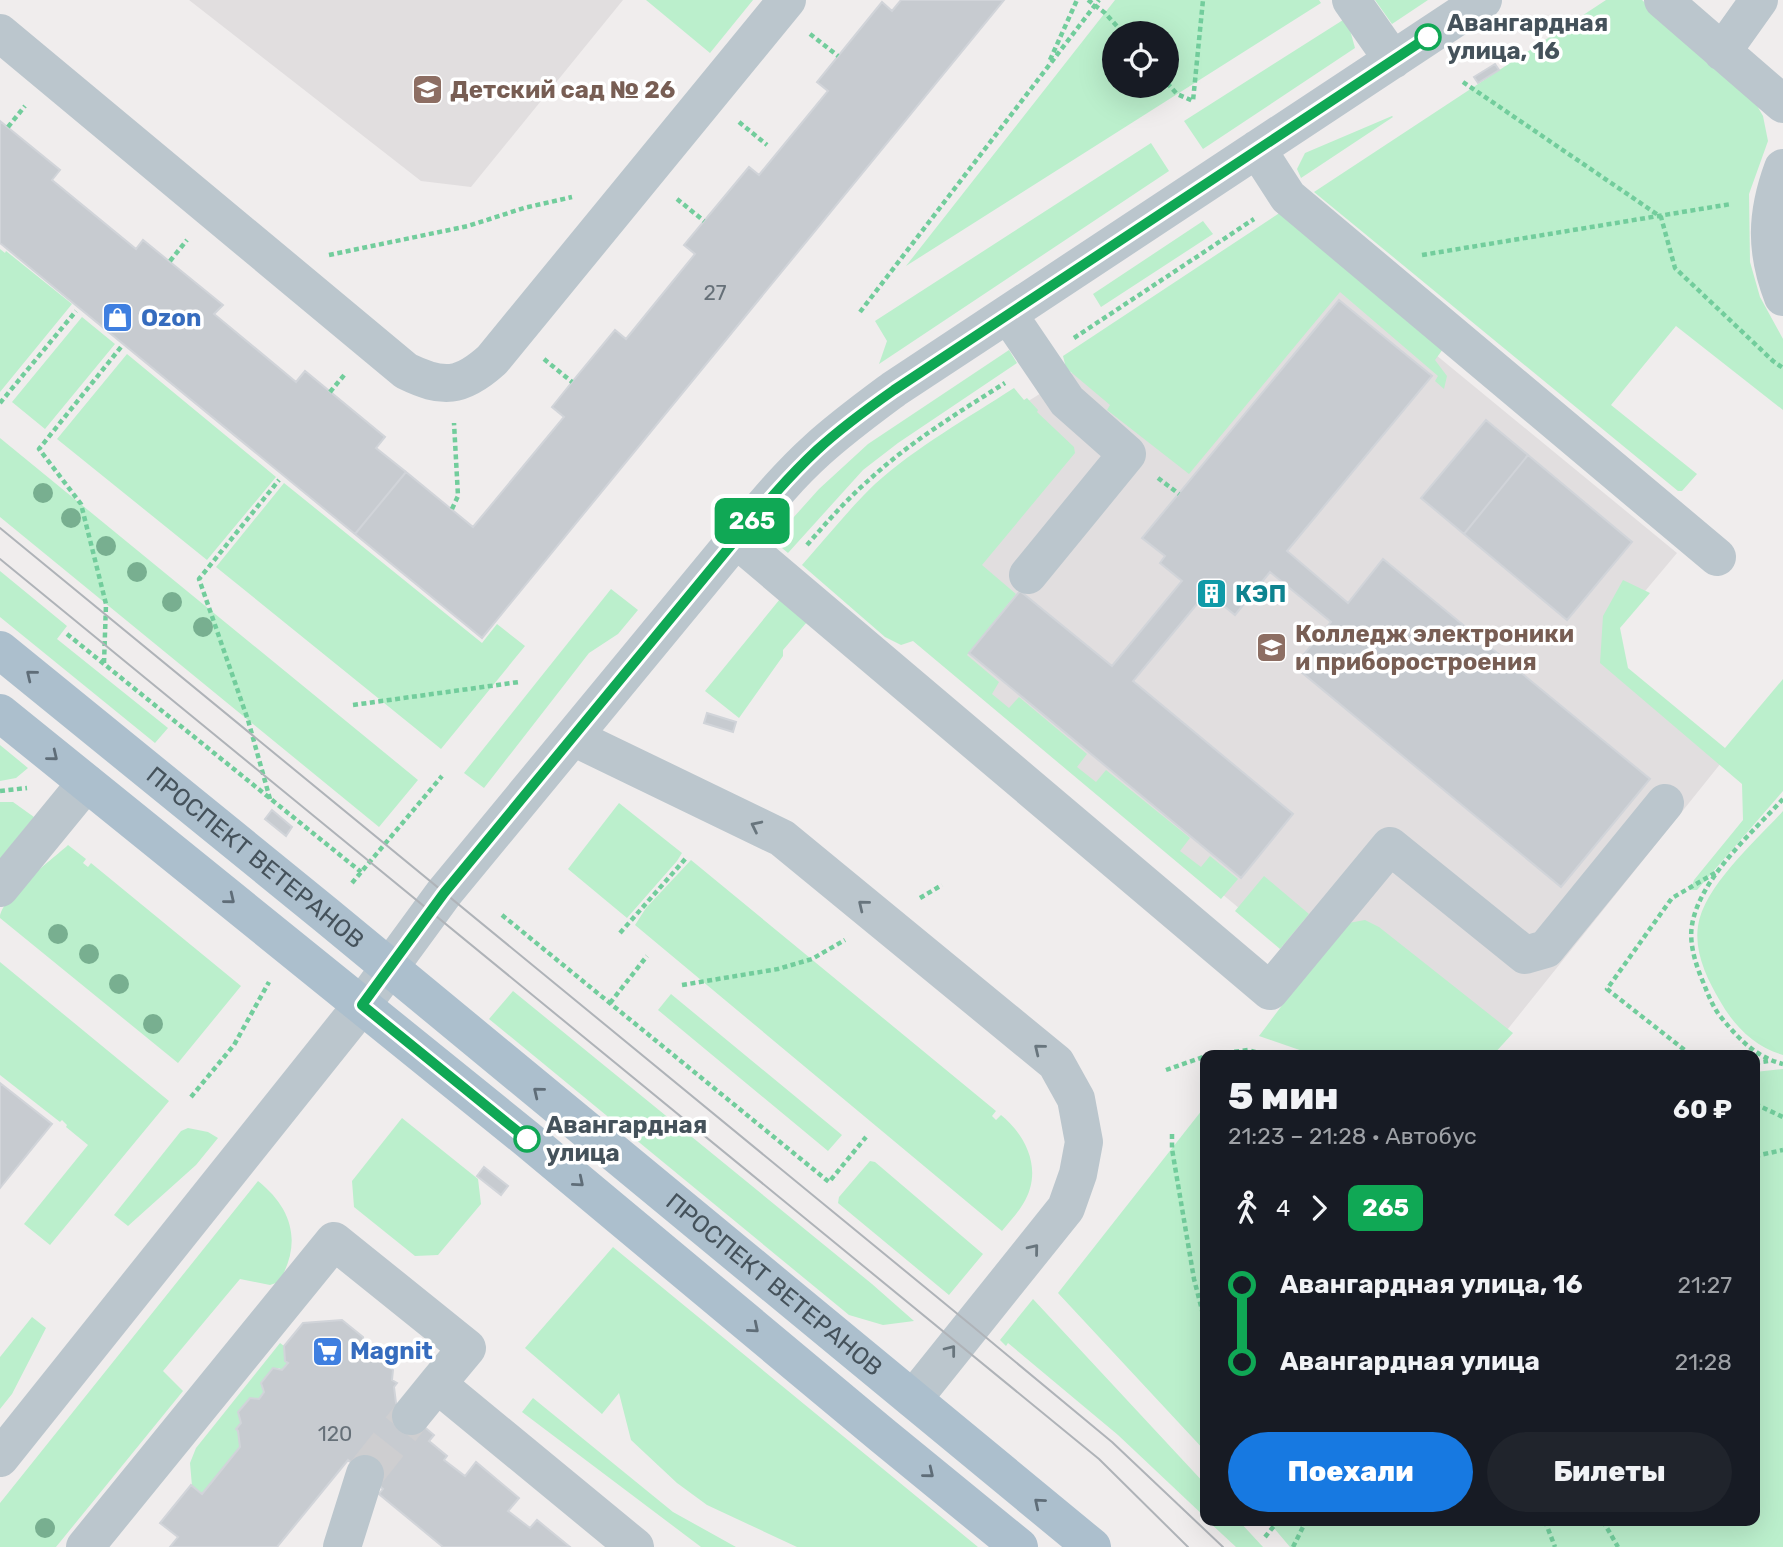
<!DOCTYPE html>
<html lang="ru">
<head>
<meta charset="utf-8">
<style>
	body { margin:0; font-family:Rubik,sans-serif; background:#20242c; color:#f1f3f6; height:100vh; display:flex; flex-direction:column; font-size:26px; white-space:nowrap }
	* { box-sizing:border-box; margin:0 }
	p { font-size:23px; color:#9ea1a6 }
	.icon { flex:none; width:38px; height:38px; fill:none; stroke:currentColor; stroke-width:2; stroke-linecap:round; stroke-linejoin:round }
	.map { position:relative; flex:1; overflow:hidden }
	.side { position:absolute; left:1200px; top:1050px; width:560px; height:476px; display:flex; flex-direction:column; background:#171b24; border-radius:14px; box-shadow:0 7px 28px #0002 }
	.side>* { flex:none }
	.badge { padding:0 14px; border-radius:10px; font-size:24px; line-height:46px }
	.buttons { position:absolute; left:1102px; top:21px; display:grid; gap:14px }
	.buttons a { display:grid; place-items:center; width:77px; height:77px; border-radius:50%; background:#171b24; box-shadow:0 7px 28px #0002; font-size:35px }
	.map>.badge { position:absolute; translate:-50% -50%; box-shadow:0 0 0 4px #fff }
	.legs { display:flex; align-items:center; gap:10px; height:77px; padding:0 28px; font-size:23px }
	.legs p { margin-inline-start:auto }
	.headline { display:flex; align-items:center; justify-content:space-between; height:119px; padding:0 28px }
	h1 { font-size:38px; font-weight:800; line-height:52px }
	.cta { display:flex; gap:14px; margin-top:auto; padding:14px 28px }
	.cta a { flex:1; height:80px; border-radius:42px; background:#1779e1; color:#fff; font-size:28px; font-weight:800; line-height:80px; text-align:center }
	.cta a+a { background:#20242c; color:#f1f3f6 }
	ul { padding:0 28px; list-style:none }
	li { display:flex; align-items:center; gap:24px; height:77px; font-size:26px }
	li i { display:grid; place-items:center; width:10px; height:100%; margin:0 9px; background:currentColor }
	li i::after { content:''; width:18px; height:18px; margin:-9px; border:5px solid; border-radius:50%; background:#171b24 }
	li p { margin-inline-start:auto }
	li:first-child i { background:linear-gradient(#0000 50%,currentColor 0) }
	li:last-child i { background:linear-gradient(currentColor 50%,#0000 0) }
	.map>svg:first-child { display:block }
</style>
</head>
<body>
<div class="map">
<svg width="1783" height="1547" viewBox="0 0 1783 1547">
	<rect width="100%" height="100%" fill="#f0eded"/>
	<path fill="#e1dedf" d="M189,0H623L471,187L421,181Z
		M1284,230L1677,553L1615,627L1622,669L1725,758L1487,1055H1416L826,565L886,490L1054,385Z"/>
	<path fill="#bbefcc" fill-rule="evenodd" d="M646,0H753L710,53Z
		M1115,0H1319L1321,3L906,266ZM1115,33H1167V86H1115Z
		M1375,0H1428L1392,24Z
		M1606,0H1642L1756,104L1763,116L1768,141L1749,194L1750,262L1760,297L1783,339V410L1676,326L1611,405L1697,474L1682,491H1678L1314,192Z
		M1343,20L1350,30L1355,48L1203,149L1184,121Z
		M1392,116L1393,117L1301,178L1297,169L1305,153Z
		M1151,143L1169,171L879,364L887,341L875,321Z
		M1281,212L1443,349L1435,360L1447,376L1444,389L1435,381L1438,376L1340,292L1189,474L1107,410L1110,405L1066,368L1063,356Z
		M1203,221L1213,234L1101,307L1093,294Z
		M0,249L5,253L6,251L72,304L0,392Z
		M82,317L115,344L45,429L12,402Z
		M1009,350L1017,363L898,443L863,470L788,553L776,543L775,538L819,489L868,444Z
		M127,354L276,477L207,560L57,439Z
		M1014,388L1024,400L1027,398L1038,410L1037,412L1074,447L1075,453L982,565L1016,594L967,655L999,682L992,694L1009,708L1019,697L1087,754L1077,767L1096,782L1106,770L1190,838L1180,851L1201,867L1210,856L1238,879L1221,899L913,641L901,645L885,637L802,565C826,538 849,509 875,484C916,447 968,418 1014,388Z
		M0,438L418,780L379,827L0,517Z
		M284,483L482,643L497,624L525,646L441,749L216,567Z
		M0,571L67,626L57,639L168,728L155,743L0,617Z
		M1623,580L1650,593L1620,628L1628,668L1725,748L1783,679V791L1697,890H1691L1694,880L1743,820L1742,784L1600,663L1603,616Z
		M611,589L638,610L618,634L589,653L484,788L464,773Z
		M780,599L807,622L783,650V656L739,718L705,691Z
		M0,745L28,768L16,778L0,781Z
		M0,802H13L34,817L0,859Z
		M619,803L682,853L677,861L627,918L568,869Z
		M1783,811V1055C1755,1047 1734,1026 1720,1001C1707,979 1694,952 1698,926C1704,886 1757,840 1783,811Z
		M68,845L86,859L83,863L88,867L91,863L241,986L178,1063L0,918C0,898 53,859 68,845Z
		M691,860L996,1111L992,1116L996,1120L1001,1115C1028,1137 1043,1172 1023,1204C1017,1214 1009,1222 1002,1231L635,925L646,908Z
		M1264,876L1309,914L1280,949L1235,911Z
		M1365,920L1379,927L1513,1033L1493,1055H1314L1259,1036L1343,924Z
		M0,962L169,1101L50,1245L24,1224L88,1145L66,1127L67,1125L62,1120L60,1122L0,1075Z
		M513,991L872,1284L914,1321L883,1325L849,1315L489,1019Z
		M671,994L842,1135L828,1151L658,1010Z
		M1783,1069V1547H1290L1268,1521H1755V1072Z
		M1206,1105V1452L1058,1293Z
		M402,1118L478,1179L481,1204L438,1255L415,1256L354,1207L352,1181Z
		M188,1128L208,1132L218,1138L196,1165L128,1226L114,1215L181,1131Z
		M870,1161L875,1162L983,1254L949,1295L838,1203L839,1197Z
		M258,1181C293,1209 302,1243 279,1282L270,1285L240,1279L163,1371L183,1391L56,1547H0V1503Z
		M613,1247L978,1547H797L707,1505L677,1483L631,1440L619,1393L602,1414L525,1348Z
		M1033,1299L1206,1485V1518L1118,1435L1008,1343L1006,1346L1000,1340Z
		M32,1317L46,1328L12,1394L0,1409V1357Z
		M280,1343L284,1346L285,1361L288,1363L282,1370L279,1368L273,1369L261,1383L264,1392L259,1399L250,1398L238,1412L241,1423L236,1429L238,1431L240,1447L202,1494L192,1486L190,1463L196,1448Z
		M533,1398L673,1512L736,1547H701L522,1412Z
		M1208,1521H1239L1263,1547H1236Z"/>
	<path fill="#c7cbd0" stroke="#d1d4d9" stroke-width="2" d="M901,0H1004L482,638L355,534L406,472L473,527L564,417L552,407L572,382L615,330L626,339L695,254L684,245L749,167L759,175L828,91L817,82L882,2L892,11Z
		M1495,64L1499,70L1478,83L1474,77Z
		M0,121L60,170L52,180L136,249L143,240L223,305L214,314L296,382L305,371L385,437L376,448L406,472L355,534L0,243Z
		M1339,300L1432,376L1287,551L1348,603L1383,559L1650,779L1561,887L1294,666L1331,622L1270,572L1235,615L1214,598L1209,604L1202,598L1133,681L1293,814L1241,878L969,653L1020,591L1112,666L1182,581L1160,563L1165,556L1142,538Z
		M1486,420L1528,455L1464,534L1421,498Z
		M1528,455L1632,542L1567,620L1464,534Z
		M707,713L736,722L733,732L704,723Z
		M272,810L292,827L286,836L265,819Z
		M0,1083L52,1124L0,1188Z
		M484,1167L508,1186L501,1195L477,1176Z
		M342,1320L363,1337L365,1353L362,1356L369,1361L371,1359L378,1358L393,1370L392,1380L397,1383L394,1387L396,1403L434,1435L429,1441L447,1456L444,1460L465,1476L476,1462L519,1498L508,1511L530,1528L537,1520L570,1547H443L379,1494L383,1489L348,1460L277,1547H170L178,1537L160,1523L191,1485L202,1494L240,1447L238,1431L236,1429L241,1423L238,1412L250,1398L259,1399L264,1392L261,1383L273,1368L282,1370L288,1363L285,1361L284,1346L303,1323Z"/>
	<g fill="none" stroke-linecap="round" stroke-linejoin="round">
		<path stroke="#ceced0" stroke-width="38" stroke-dasharray="38 19" stroke-linecap="butt" d="M365,1474L411,1416"/>
		<path stroke="#72cd9c" stroke-width="4.5" stroke-dasharray="5 3.5" stroke-linecap="butt" d="M1088,0L1105,13L1123,33
			M810,34L838,56
			M1050,60L1077,0
			M1463,82L1661,217L1675,268L1773,361L1783,368
			M1167,83L1177,94L1193,101L1203,0
			M739,122L767,145
			M8,127L25,106
			M677,199L704,221
			M329,255L468,226L524,208L572,197
			M1422,255L1731,204
			M170,261L187,240
			M860,312L1099,0
			M1074,338L1254,219
			M544,359L572,382
			M330,392L345,374
			M0,403L76,311
			M1158,478L1179,494
			M452,509L458,496L454,423
			M807,545C827,522 847,499 870,479C910,442 959,412 1005,383
			M67,634L361,872
			M104,663L106,604L81,504L39,449L121,347
			M353,705L519,682
			M0,791L27,788
			M270,799L248,720L199,579L279,480
			M1783,799C1752,833 1700,878 1692,925C1689,942 1695,962 1701,977C1707,991 1711,1004 1720,1016C1738,1038 1755,1057 1783,1064
			M352,883L442,776
			M920,898L942,885
			M502,915L829,1182L866,1137
			M620,933L687,857
			M682,985L778,969L812,959L845,940
			M610,1003L647,956
			M1209,1055L1248,1050L1266,1055
			M1691,1055L1607,989L1672,898L1717,872
			M1755,1063L1768,1061
			M1166,1070L1206,1056
			M191,1097L234,1045L269,982
			M1755,1104L1783,1117
			M1172,1134V1149L1194,1279L1206,1326
			M1755,1156L1783,1150
			M1545,1521L1555,1547
			M1603,1521L1618,1547
			M1265,1537L1278,1521
			M1293,1547L1306,1521"/>
		<path stroke="#bbc6cd" stroke-width="38" d="M1351,0L1393,60
			M1663,0L1783,104
			M0,33L406,371C443,389 461,388 492,360L787,0
			M1722,52L1759,0
			M1257,149L1288,197L1717,557
			M1783,168C1766,214 1765,251 1783,297
			M1008,314L1067,401L1127,454L1028,575
			M736,539L1270,991L1390,846L1525,955L1546,949L1665,803
			M573,737L782,838L1056,1063L1076,1099L1084,1142L1078,1174L1066,1208L913,1399
			M0,888L86,783
			M411,1416L437,1384
			M0,1458L362,1005L444,893L736,539C762,508 787,477 817,450C841,428 867,409 894,389L1483,0
			M85,1547L334,1241L467,1348L437,1384L635,1547
			M342,1547L365,1474"/>
		<g stroke="#acbfcd" stroke-width="38">
			<path id="s1" d="M0,650L326,915L1092,1547"/>
			<path d="M0,713L527,1139L882,1435L1019,1547"/>
		</g>
		<path stroke="#afb3b8" stroke-width="2" d="M0,528L971,1325L1112,1442L1223,1547
			M0,559L1099,1459L1188,1547"/>
	</g>
	<g fill="#78af90">
		<circle cx="43" cy="493" r="10"/>
		<circle cx="71" cy="518" r="10"/>
		<circle cx="106" cy="546" r="10"/>
		<circle cx="137" cy="572" r="10"/>
		<circle cx="172" cy="602" r="10"/>
		<circle cx="203" cy="627" r="10"/>
		<circle cx="58" cy="934" r="10"/>
		<circle cx="89" cy="954" r="10"/>
		<circle cx="119" cy="984" r="10"/>
		<circle cx="153" cy="1024" r="10"/>
		<circle cx="45" cy="1528" r="10"/>
	</g>
	<defs><path id="oneway-chevron" d="M-2-3.5L2.5 0L-2 3.5" fill="none" stroke-width="1.6" stroke-linecap="round" stroke-linejoin="round" transform="scale(1.75)"/></defs>
	<g stroke="#5f6d78">
		<use href="#oneway-chevron" transform="translate(31 675) rotate(-141)"/>
		<use href="#oneway-chevron" transform="translate(53 756) rotate(39)"/>
		<use href="#oneway-chevron" transform="translate(230 899) rotate(39)"/>
		<use href="#oneway-chevron" transform="translate(538 1092) rotate(-141)"/>
		<use href="#oneway-chevron" transform="translate(579 1182) rotate(40)"/>
		<use href="#oneway-chevron" transform="translate(754 1328) rotate(40)"/>
		<use href="#oneway-chevron" transform="translate(929 1473) rotate(39)"/>
		<use href="#oneway-chevron" transform="translate(1039 1503) rotate(-140)"/>
	</g>
	<g stroke="#68757d">
		<use href="#oneway-chevron" transform="translate(756 826) rotate(-154)"/>
		<use href="#oneway-chevron" transform="translate(863 905) rotate(-141)"/>
		<use href="#oneway-chevron" transform="translate(1039 1049) rotate(-141)"/>
		<use href="#oneway-chevron" transform="translate(1034 1249) rotate(-51)"/>
		<use href="#oneway-chevron" transform="translate(951 1350) rotate(-52)"/>
	</g>
	<g fill="none" stroke-linecap="round" stroke-linejoin="round">
		<defs>
			<path id="line-1" d="M527,1139L362,1005L444,893L736,539C762,508 787,478 817,450C841,428 867,409 894,390L1428,37"/>
		</defs>
		<use href="#line-1" stroke="#fff" stroke-width="16"/>
		<use href="#line-1" stroke="#10a855" stroke-width="10"/>
	</g>
	<defs>
		<symbol id="school-square" viewBox="-11 -11 22 22"><rect x="-9" y="-9" width="18" height="18" rx="4" fill="#8d6e63" stroke="#fff"/><path d="M0-5L7-2L0 1L-7-2ZM-4 1L0 2.5L4 1V4Q0 6-4 4Z" fill="#fff"/></symbol>
		<symbol id="shop-square" viewBox="-11 -11 22 22"><rect x="-9" y="-9" width="18" height="18" rx="4" fill="#3f7fe0" stroke="#fff"/><path d="M-5-2.5h2.3a2.7 3.5 0 0 1 5.4 0H5L5.5 6h-11ZM-1.5-2.5h3a1.5 2.3 0 0 0-3 0Z" fill="#fff"/></symbol>
		<symbol id="building-square" viewBox="-11 -11 22 22"><rect x="-9" y="-9" width="18" height="18" rx="4" fill="#0f9aa8" stroke="#fff"/><path d="M-4-6H4V6H1V3H-1V6H-4ZM-2.5-4.3h1.7v1.8h-1.7ZM.8-4.3h1.7v1.8H.8ZM-2.5-1h1.7V.8h-1.7ZM.8-1h1.7V.8H.8Z" fill="#fff"/></symbol>
		<symbol id="university-square" viewBox="-11 -11 22 22"><rect x="-9" y="-9" width="18" height="18" rx="4" fill="#8d6e63" stroke="#fff"/><path d="M0-5L7-2L0 1L-7-2ZM-4 1L0 2.5L4 1V4Q0 6-4 4Z" fill="#fff"/></symbol>
		<symbol id="supermarket-square" viewBox="-11 -11 22 22"><rect x="-9" y="-9" width="18" height="18" rx="4" fill="#3f7fe0" stroke="#fff"/><path d="M-6-5.5h2.5l.6 2H6L4.5 2H-2.5L-4.4-4H-6ZM-1.5 3.2a1.3 1.3 0 1 0 .1 0ZM3 3.2a1.3 1.3 0 1 0 .1 0Z" fill="#fff"/></symbol>
	</defs>
	<g fill-rule="evenodd">
		<use href="#school-square" x="410" y="72" width="35" height="35"/>
		<use href="#shop-square" x="100" y="300" width="35" height="35"/>
		<use href="#building-square" x="1194" y="576" width="35" height="35"/>
		<use href="#university-square" x="1254" y="630" width="35" height="35"/>
		<use href="#supermarket-square" x="310" y="1334" width="35" height="35"/>
	</g>
	<g fill="#fff" stroke="#10a855" stroke-width="3.5">
		<circle cx="1428" cy="37" r="12"/>
		<circle cx="527" cy="1139" r="12"/>
	</g>
	<g text-anchor="middle" dominant-baseline="central" stroke-width="7" stroke-linejoin="round" paint-order="stroke">
		<g font-size="21" fill="#667078">
			<text x="715" y="292">27</text>
			<text x="335" y="1433">120</text>
		</g>
		<g font-size="24" font-weight="bold" fill="#45525b" stroke="#fff" text-anchor="start">
			<text x="1447" y="23">Авангардная<tspan x="1447" dy="28">улица, 16</tspan></text>
			<text x="546" y="1125">Авангардная<tspan x="546" dy="28">улица</tspan></text>
		</g>
		<g font-size="24" font-weight="bold" fill="#785e54" stroke="#fff" text-anchor="start">
			<text x="450" y="90">Детский сад № 26</text>
			<text x="1295" y="634">Колледж электроники<tspan x="1295" dy="28">и приборостроения</tspan></text>
		</g>
		<g font-size="24" font-weight="bold" fill="#366cbe" stroke="#fff" text-anchor="start">
			<text x="141" y="318">Ozon</text>
			<text x="350" y="1351">Magnit</text>
		</g>
		<g font-size="24" font-weight="bold" fill="#0d838f" stroke="#fff" text-anchor="start">
			<text x="1235" y="594">КЭП</text>
		</g>
		<g font-size="24" fill="#45525b" stroke="#fff">
			<text stroke="none"><textPath href="#s1" startOffset="329">ПРОСПЕКТ ВЕТЕРАНОВ</textPath></text>
			<text stroke="none"><textPath href="#s1" startOffset="1001">ПРОСПЕКТ ВЕТЕРАНОВ</textPath></text>
		</g>
	</g>
</svg>
<div class="buttons">
<a><svg class="icon" aria-label="locate" viewBox="0 0 24 24"><circle cx="12" cy="12" r="6"/><path d="M12 2v4M12 18v4M2 12h4M18 12h4"/></svg></a>
</div>
<b class="badge" style="left:752px;top:521px;background:#10a855;color:#fff">265</b>
<section class="side">
<div class="headline"><div><h1>5 мин</h1><p>21:23 – 21:28 · Автобус</p></div><b>60 ₽</b></div>
<div class="legs"><svg class="icon" aria-label="walk" viewBox="0 0 24 24"><circle cx="13" cy="4" r="2"/><path d="M13 8l-2 6 4 7M11 14l-3 7M7 12l3-4h3l4 4"/></svg>4<svg class="icon" aria-label="forward" viewBox="0 0 24 24"><path d="M9 5l7 7-7 7"/></svg><b class="badge" style="background:#10a855;color:#fff">265</b></div>
<ul>
<li><i style="color:#10a855"></i><b>Авангардная улица, 16</b><p>21:27</p></li>
<li><i style="color:#10a855"></i><b>Авангардная улица</b><p>21:28</p></li>
</ul>
<div class="cta"><a>Поехали</a><a>Билеты</a></div>
</section>
</div>
</body>
</html>
